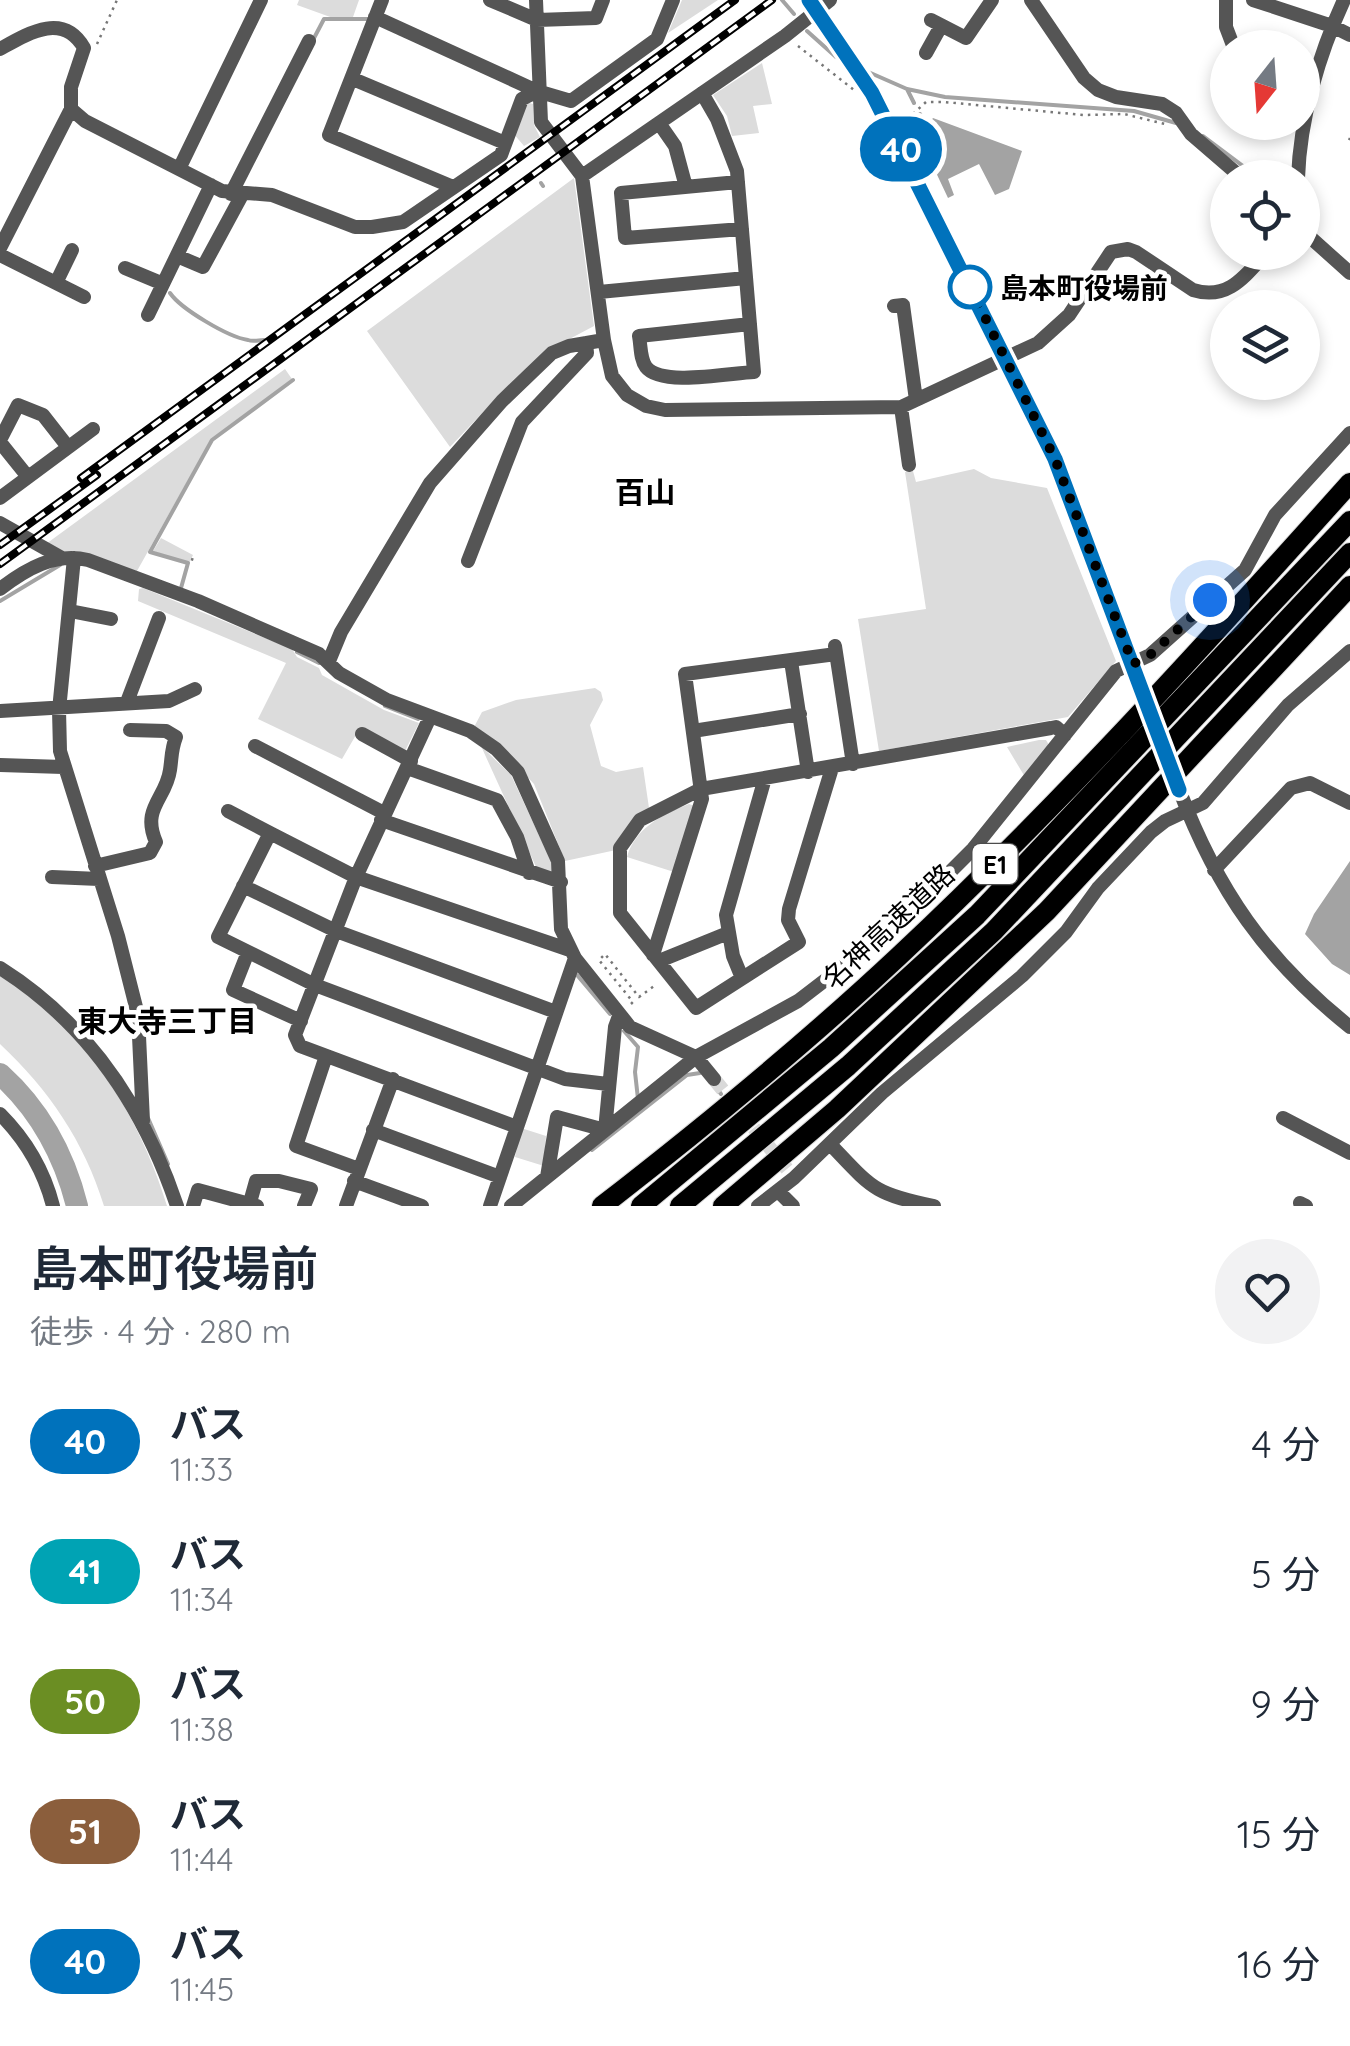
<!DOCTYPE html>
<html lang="ja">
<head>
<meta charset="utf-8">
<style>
	body { margin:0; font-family:Quicksand,"Noto Sans JP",sans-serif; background:#f2f2f3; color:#1f2937; height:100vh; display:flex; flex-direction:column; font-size:38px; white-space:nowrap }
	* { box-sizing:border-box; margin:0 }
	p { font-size:32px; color:#747a83 }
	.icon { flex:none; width:55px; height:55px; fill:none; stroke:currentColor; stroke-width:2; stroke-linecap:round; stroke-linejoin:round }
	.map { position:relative; height:1206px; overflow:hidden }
	.drawer { display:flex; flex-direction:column; background:#fff; flex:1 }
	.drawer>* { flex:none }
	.badge { padding:0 20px; border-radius:32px; font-size:35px; line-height:65px }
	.needle { width:65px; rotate:197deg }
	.controls { position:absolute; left:1210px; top:30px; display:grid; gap:20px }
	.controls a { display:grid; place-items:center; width:110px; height:110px; border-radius:50%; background:#fff; box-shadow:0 5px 15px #0003; font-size:50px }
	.you { position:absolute; width:50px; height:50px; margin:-25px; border:8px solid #fff; border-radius:50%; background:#1a73e8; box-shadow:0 0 0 15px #1a73e833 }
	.map>.badge { position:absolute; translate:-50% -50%; box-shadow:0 0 0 5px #fff }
	.round { display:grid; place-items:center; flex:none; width:105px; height:105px; border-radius:52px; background:#f2f2f3 }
	.headline { display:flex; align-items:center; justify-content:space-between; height:170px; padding:0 30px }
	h1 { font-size:48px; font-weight:600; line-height:75px }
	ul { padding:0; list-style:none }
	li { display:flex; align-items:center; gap:30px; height:130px; padding:0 30px }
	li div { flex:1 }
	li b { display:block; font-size:38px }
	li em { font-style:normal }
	li .badge { min-width:110px; font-weight:700; text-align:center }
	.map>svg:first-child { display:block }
</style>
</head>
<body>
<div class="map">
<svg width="1350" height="1206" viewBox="0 0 1350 1206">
	<rect width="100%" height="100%" fill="#fff"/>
	<path fill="#dcdcdc" d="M299,0H359L353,17L333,18L297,5Z
		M682,0H718L668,33Z
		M762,63L772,104L753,106L759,133L732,136L727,116L713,95Z
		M526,102L533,104L534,125L540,137L524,146L513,133Z
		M574,178L594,326L545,352L505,389L450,447L367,331Z
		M285,369L292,379L211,439L137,571L61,553L46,544Z
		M974,469L991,478L1047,488L1116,661L1068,717L879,751L858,619L926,609L905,472L913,471L916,482Z
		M161,538L193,555L189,563L153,551Z
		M143,588L292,649L297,657L319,668L322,675L384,710L419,723L405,751L360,728L342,759L258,719L286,663L138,601L139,589Z
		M595,688L601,692L603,700L590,725L601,766L616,772L643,767L649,808L616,850L565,861L534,784L499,747L473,729L482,712L516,700Z
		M1039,740H1046L1049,745L1025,777L1007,747Z
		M481,746L511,775L551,861L553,875L537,869Z
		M689,804L695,806L674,872L627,857C635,828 663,814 689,804Z
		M0,975C85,1030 138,1111 167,1206H104C84,1141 49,1090 0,1044Z
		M521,1128L546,1136L544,1166L515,1157Z"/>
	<path fill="#a3a3a3" d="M933,118L1022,151L1009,189L995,195L979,164L948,179L954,195L948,198L915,128L930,122Z
		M1350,861V975L1332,964L1305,934L1314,914Z"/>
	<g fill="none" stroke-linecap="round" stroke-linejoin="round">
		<path stroke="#a3a3a3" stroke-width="4" d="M782,0L794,14
			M807,31L836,57L848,63
			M313,40L324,19H370
			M866,71L907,89L914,103
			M907,89L945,97L1134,111L1176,123
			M920,114L925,124
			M1203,136L1259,178
			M541,183L543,186
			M170,293C181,309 228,337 248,340C253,342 259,340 264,340
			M181,588L188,563L150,552L212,440L293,380
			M0,601L60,565
			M297,652L319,663
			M385,706L418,719
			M577,975L610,1014
			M624,1031L638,1047L635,1072L638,1099
			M712,1082L721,1094
			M148,1118L168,1164
			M592,1150L687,1075L700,1073"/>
		<path stroke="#a3a3a3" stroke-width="22" d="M0,1074C40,1110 64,1154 77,1206"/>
		<path stroke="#d9d9d9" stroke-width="14" stroke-dasharray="14 7" stroke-linecap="butt" d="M714,1079L787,1169"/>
		<defs>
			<path id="highway" d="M602,1206C704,1127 804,1045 899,956C1058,807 1205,645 1350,483
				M641,1206L831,1048L977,915L1350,521
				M680,1206L848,1066L994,931L1350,553
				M723,1206L837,1109L1047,911L1350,586"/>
		</defs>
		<use href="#highway" stroke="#dbdbdb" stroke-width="22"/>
		<path stroke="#777" stroke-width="2.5" stroke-dasharray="2.5 5" stroke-linecap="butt" d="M97,44L117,0
			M798,46L854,90
			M902,124L926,102H944L1083,115L1124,114L1169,125
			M1349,140L1350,138
			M191,559L194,560
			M631,1004L633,1002L599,960L605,954L639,997L657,984"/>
		<path stroke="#555" stroke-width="14" d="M382,0L329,135L453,187
			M490,0L537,20L596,18L603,0
			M536,0L541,122L582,176L604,340L612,376L627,395L646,406L665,410L901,407L1038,343L1069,315L1111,252L1128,249L1136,252L1193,290C1228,301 1245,276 1267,252
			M1031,0L1084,78L1098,90L1116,97L1162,104L1176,113L1191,134L1242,178
			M1226,0V27L1234,48
			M1253,0L1332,26L1350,35
			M375,17L537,91L571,101L657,39L673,0
			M931,20L966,38L992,0
			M0,49C27,34 63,11 84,48L71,87V109L0,248
			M926,53L941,26
			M353,79L505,143
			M702,93L717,119L737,171L754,372C730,373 661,387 646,367C640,359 641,346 639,336L750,324
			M71,109L85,121L222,191L272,195L355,227H372L403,222L501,155L522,99L537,91
			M884,117L1055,459L1144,695
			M659,123L675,146L686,187
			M179,169L261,0
			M582,176L785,36L830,0
			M1298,178C1300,118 1319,54 1344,0
			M738,182L621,193L625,238L742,229
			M231,194L309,41
			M1302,230L1350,273
			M0,255L84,297
			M177,256L203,267L242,195
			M125,268L161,283
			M56,283L72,250
			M599,292L746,278
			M894,306L903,305L916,400
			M148,315L211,185
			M901,407L909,465
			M0,440L18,405L43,415L68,447
			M0,442L28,477
			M0,498L93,429
			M0,523L62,558
			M74,558L59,710L60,751L118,936L138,1015L143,1121
			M468,561L522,422L587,353L586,343
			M0,589C26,569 55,552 88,560L198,601L319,654L339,673L387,700L470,731L496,749L518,772L558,861L561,929L575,958L630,1027L696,1057L714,1079
			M70,611L111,619
			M835,646L853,764
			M329,661L341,632L430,483L502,401L552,353L569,346L604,340
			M791,661L808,772
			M127,702L159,618
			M0,711L169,701L195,689
			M430,717L356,877L295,1035L300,1046L517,1127
			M693,731L800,714
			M362,734L411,761
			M255,746L384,813
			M0,765L63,767
			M407,768L497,800L517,837L529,873
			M832,768L789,909L788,920L799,942L696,1008L620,913V848L640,820L701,789L1051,728L1056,727L1065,735
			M1179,789C1217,890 1266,960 1350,1027
			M228,811L270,833
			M381,820L561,882
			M95,866L150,853L156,842C141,808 166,799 170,770C172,757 171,750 176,737L166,731L130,730
			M1214,870L1291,788L1310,783L1350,803
			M52,877L99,879
			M243,886L336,931L556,1012
			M570,950L356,877L270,833L218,937L315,985L565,1079L608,1084
			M248,952L233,990L301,1021
			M653,955L702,799L685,674L836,654
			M659,961L728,933
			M0,968C89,1024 144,1108 177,1206
			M742,978L733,956L726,915L765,778
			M326,1056L296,1146L359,1169
			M0,1114C25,1139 44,1171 53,1206
			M1283,1118L1350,1153
			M373,1130L500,1177
			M830,1144C872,1188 873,1194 934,1206
			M547,1177L557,1117L605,1130L615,1027L619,1016
			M354,1181L422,1206
			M778,1191L793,1206
			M1300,1203L1306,1206
			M193,1206L198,1190L257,1206
			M249,1206L256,1181H279L311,1189L304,1206
			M346,1206L393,1079
			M490,1206L575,958
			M511,1206L696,1057L798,1001L897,925L973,849L1116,671L1150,655L1245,570L1275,515L1350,433
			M758,1206L794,1178L882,1093L1022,976L1066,932L1098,888L1151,832L1165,821L1203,803L1288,705L1350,651"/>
		<use href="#highway" stroke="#000" stroke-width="20"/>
		<defs>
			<path id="rail" d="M81,478L735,0
				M0,545L97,475
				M0,564L772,0"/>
		</defs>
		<use href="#rail" stroke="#000" stroke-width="8"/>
		<use href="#rail" stroke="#fff" stroke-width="4" stroke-dasharray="11" stroke-linecap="butt"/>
		<path stroke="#555" stroke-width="14" d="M809,0L859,69L884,117"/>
	</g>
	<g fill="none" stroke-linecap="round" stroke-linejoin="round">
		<defs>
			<path id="line" d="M809,0L872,93L1055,459L1179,790"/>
		</defs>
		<use href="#line" stroke="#fff" stroke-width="22"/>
		<use href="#line" stroke="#0072bc" stroke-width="15"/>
		<path stroke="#000" stroke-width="10" stroke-dasharray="0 18" d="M970,287L1055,459L1133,664L1150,655L1210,600"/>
	</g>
	<circle fill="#fff" stroke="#0072bc" stroke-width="5" cx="970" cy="287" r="20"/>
	<g text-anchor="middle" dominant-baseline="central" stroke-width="9" stroke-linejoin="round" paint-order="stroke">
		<rect fill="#fff" stroke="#4c4c4c" stroke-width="2.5" x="972.5" y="844" width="45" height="40" rx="8"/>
		<g font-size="25" font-weight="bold" fill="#000">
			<text x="995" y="864">E1</text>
		</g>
		<g font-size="28" font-weight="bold" fill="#000" stroke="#fff" text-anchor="start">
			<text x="1000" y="287">島本町役場前</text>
		</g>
		<g font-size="28" fill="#000" stroke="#fff">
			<text transform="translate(888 926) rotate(-43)">名神高速道路</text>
		</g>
		<g font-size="30" font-weight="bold" fill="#000" stroke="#fff">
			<text x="645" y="492">百山</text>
			<text x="167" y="1021">東大寺三丁目</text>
		</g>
	</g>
</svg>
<div class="controls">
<a><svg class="needle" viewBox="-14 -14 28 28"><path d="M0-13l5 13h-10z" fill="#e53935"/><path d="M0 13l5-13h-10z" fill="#747a83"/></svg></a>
<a><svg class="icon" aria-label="locate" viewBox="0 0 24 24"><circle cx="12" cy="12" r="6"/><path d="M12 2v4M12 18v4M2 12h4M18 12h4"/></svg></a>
<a><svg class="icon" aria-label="layers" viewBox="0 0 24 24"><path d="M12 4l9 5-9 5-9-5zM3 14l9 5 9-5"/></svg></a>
</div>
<div class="you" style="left:1210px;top:600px"></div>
<b class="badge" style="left:901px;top:149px;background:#0072bc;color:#fff">40</b>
</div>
<section class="drawer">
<div class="headline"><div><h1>島本町役場前</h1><p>徒歩 · 4 分 · 280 m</p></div><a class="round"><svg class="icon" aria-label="heart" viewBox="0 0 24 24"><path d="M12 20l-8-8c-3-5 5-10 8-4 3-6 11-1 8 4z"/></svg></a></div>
<ul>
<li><span class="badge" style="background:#0072bc;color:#fff">40</span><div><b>バス</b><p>11:33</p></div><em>4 分</em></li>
<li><span class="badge" style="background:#00a3b4;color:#fff">41</span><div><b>バス</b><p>11:34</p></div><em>5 分</em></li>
<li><span class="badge" style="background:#6b8e23;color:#fff">50</span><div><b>バス</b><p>11:38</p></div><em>9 分</em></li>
<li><span class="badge" style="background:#8b5e3c;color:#fff">51</span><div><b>バス</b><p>11:44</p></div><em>15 分</em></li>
<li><span class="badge" style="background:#0072bc;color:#fff">40</span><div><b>バス</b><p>11:45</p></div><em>16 分</em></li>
</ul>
</section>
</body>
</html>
